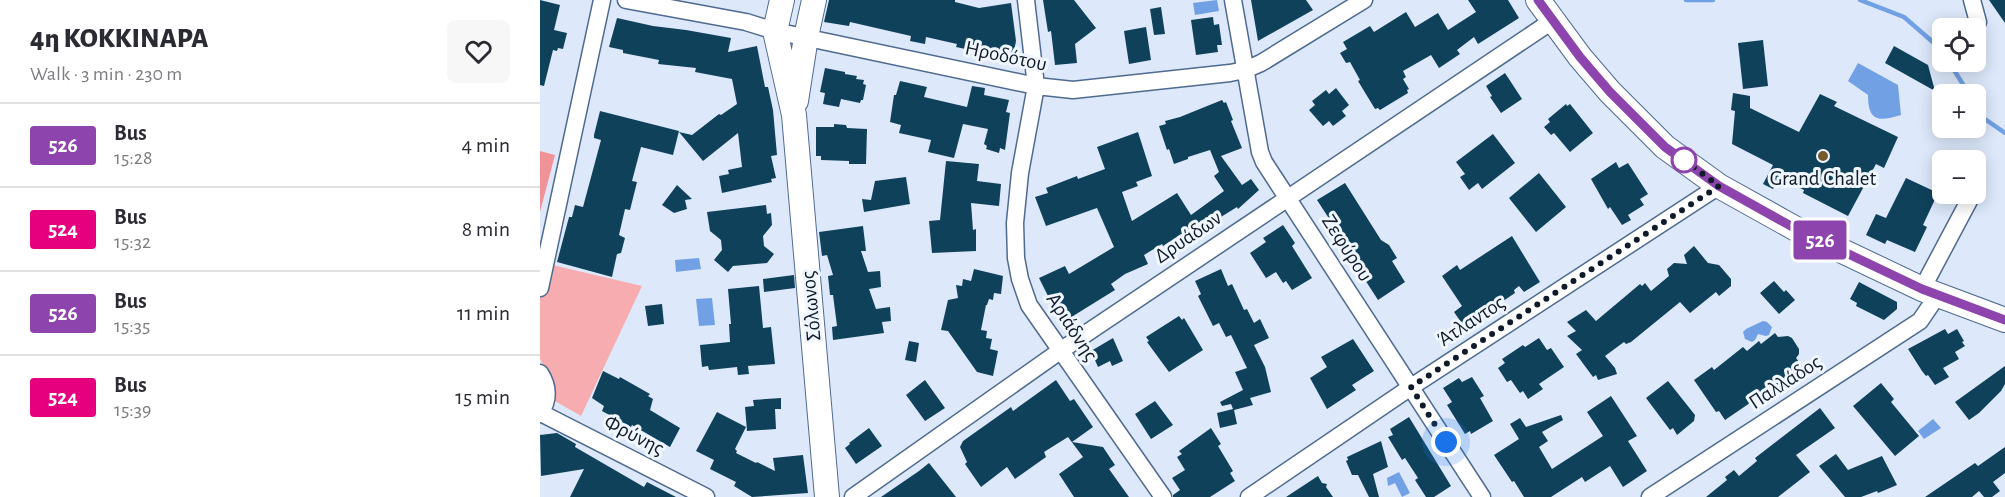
<!DOCTYPE html>
<html lang="en">
<head>
<meta charset="utf-8">
<style>
	body { margin:0; font-family:"Alegreya Sans",sans-serif; background:#f7f7f7; color:#2b2b33; height:100vh; display:flex; flex-direction:column; font-size:22px; white-space:nowrap }
	* { box-sizing:border-box; margin:0 }
	p { font-size:20px; color:#7c7c81 }
	.icon { flex:none; width:33px; height:33px; fill:none; stroke:currentColor; stroke-width:2; stroke-linecap:round; stroke-linejoin:round }
	.map { position:relative; flex:1; overflow:hidden }
	.sheet { display:flex; flex-direction:column; background:#fff; width:540px }
	.sheet>* { flex:none }
	.badge { padding:0 12px; border-radius:4px; font-size:21px; line-height:39px }
	.fabs { position:absolute; left:1392px; top:18px; display:grid; gap:12px }
	.fabs a { display:grid; place-items:center; width:54px; height:54px; border-radius:9px; background:#fff; box-shadow:0 3px 15px #0003; font-size:30px }
	.you { position:absolute; width:30px; height:30px; margin:-15px; border:4px solid #fff; border-radius:50%; background:#1a73e8; box-shadow:0 0 0 9px #1a73e833 }
	.map>.badge { position:absolute; translate:-50% -50%; box-shadow:0 0 0 3px #fff }
	.round { display:grid; place-items:center; flex:none; width:63px; height:63px; border-radius:9px; background:#f7f7f7 }
	.headline { display:flex; align-items:center; justify-content:space-between; height:102px; padding:0 30px }
	h1 { font-size:28px; font-weight:800; line-height:45px }
	ul { padding:0; list-style:none }
	li { display:flex; align-items:center; gap:18px; height:84px; padding:0 30px; border-top:2px solid #e1e1e2 }
	li div { flex:1 }
	li b { display:block; font-size:22px }
	li em { font-style:normal }
	li .badge { min-width:66px; font-weight:700; text-align:center }
	main { display:flex; flex:1; min-height:0 }
	.map>svg:first-child { display:block }
</style>
</head>
<body>
<main>
<section class="sheet">
<div class="headline"><div><h1>4η ΚΟΚΚΙΝΑΡΑ</h1><p>Walk · 3 min · 230 m</p></div><a class="round"><svg class="icon" aria-label="heart" viewBox="0 0 24 24"><path d="M12 20l-8-8c-3-5 5-10 8-4 3-6 11-1 8 4z"/></svg></a></div>
<ul>
<li><span class="badge" style="background:#8e44ad;color:#fff">526</span><div><b>Bus</b><p>15:28</p></div><em>4 min</em></li>
<li><span class="badge" style="background:#e6007e;color:#fff">524</span><div><b>Bus</b><p>15:32</p></div><em>8 min</em></li>
<li><span class="badge" style="background:#8e44ad;color:#fff">526</span><div><b>Bus</b><p>15:35</p></div><em>11 min</em></li>
<li><span class="badge" style="background:#e6007e;color:#fff">524</span><div><b>Bus</b><p>15:39</p></div><em>15 min</em></li>
</ul>
</section>
<div class="map">
<svg width="1465" height="497" viewBox="0 0 1465 497">
	<rect width="100%" height="100%" fill="#dde9fb"/>
	<path fill="#f7adb0" d="M4,263L102,286L41,416L8,397L6,371L0,359V279Z"/>
	<path fill="#ef9399" d="M0,151L15,155L0,212Z"/>
	<path fill="#71a1e4" d="M677,0L679,11L655,15L653,3Z
		M1318,63L1358,85L1361,115C1338,122 1328,121 1328,95L1308,81Z
		M159,258L161,269L136,272L135,260Z
		M172,298L175,325L159,326L156,299Z
		M1223,321L1227,322L1232,327L1229,335L1226,336L1218,334L1215,340L1212,342L1205,339L1203,332L1206,329Z
		M1393,419L1401,428L1384,439L1378,431Z
		M859,472L870,493L862,497L855,483L848,486L847,478Z"/>
	<g fill="none" stroke-linecap="round" stroke-linejoin="round">
		<path stroke="#71a1e4" stroke-width="4.5" d="M1146,0H1173
			M1320,0L1364,17L1402,50
			M1409,62L1429,94
			M1436,106L1442,117L1465,133"/>
	</g>
	<path fill="#0f415b" d="M0,0L20,5L14,30L27,33L23,49L18,48L17,51L13,50L4,86L0,85Z
		M289,0H415V2L439,8L471,3L476,41L472,61L435,53V51L416,47L417,44L386,37L385,44L370,41L371,36L310,22L309,26L284,22Z
		M503,0H534L556,28L535,44L537,63L515,65L511,31L508,32Z
		M711,0H766L773,10L718,41Z
		M928,0H968L979,18L938,44L934,37L917,50L920,54L899,68L891,55L863,71L866,77L863,79L869,89L867,90L868,93L840,110L838,108L835,109L818,81L820,80L810,62L806,63L800,53L807,49L803,42L830,26L834,32L866,12L875,27L898,13L908,30L936,12Z
		M1449,0H1465V23Z
		M621,7L625,34L614,35L610,9Z
		M673,17L674,25L679,24L682,45H677L678,52L656,55L651,20Z
		M77,18L113,26L146,30L191,38L188,52L217,46L225,87H228L233,110L237,155L231,156L236,178L231,179L232,182L182,193L179,176L189,174L188,170L202,167L198,133L163,161L139,132L152,135L179,114L181,115L197,104L192,79L155,72L156,68L118,64L119,60L83,53V50L69,47Z
		M606,27L611,60L589,64L584,31Z
		M1223,40L1228,86L1203,89L1198,43Z
		M1354,46L1388,65L1395,91L1345,63Z
		M285,68L305,72V74L317,76L316,79L324,80L323,84L326,85L323,100H321L320,103L301,99L299,107L283,104L285,93L280,92Z
		M965,73L982,99L961,113L950,97L952,96L946,86Z
		M360,81L387,87L384,97L427,107L432,86L445,88L444,95L469,100L466,112L470,113L465,150L460,148L459,153L446,149L447,146L444,144L448,129L423,124L414,158L388,152L391,140L359,133L361,125L350,122L354,95H356Z
		M796,88L809,105L802,111L806,116L793,126L789,121L783,126L769,110L775,105L772,101L786,90L789,94Z
		M1193,93L1210,96V108L1259,132L1280,94L1297,102L1294,106L1358,137L1344,168L1336,164L1308,216L1263,193L1264,190L1239,178L1233,189L1223,184L1233,165L1192,144L1195,111L1191,110Z
		M682,100L684,103L686,102L693,120L691,121L702,148L681,156L702,185L711,179L719,190L698,209L697,207L668,225L664,219L623,246L622,244L604,255L608,264L585,274L571,284L575,290L525,321L509,298L499,278L525,266L529,274L574,247L557,208L506,226L495,197L508,193L506,188L537,176L538,179L565,169L557,147L598,132L612,176L596,182L598,186L582,192L592,221L637,193L651,215L684,191L674,176L679,172L670,150L648,157V159L634,164L629,149L627,150L619,126L626,124L625,121L640,117Z
		M1026,104L1027,106L1030,104L1053,133L1030,152L1014,133L1011,135L1004,127L1010,122L1008,119Z
		M60,111L139,131L133,155L101,147L92,181L97,182L90,210L85,209L79,235L85,238L81,253L77,254L72,277L17,262L29,217H32L35,205L43,207L61,140L54,138V135Z
		M294,124L306,125L307,128L327,129L326,164H309V161L281,160V156H276V127H294Z
		M953,134L975,163L942,189L938,183L929,190L920,177L925,174L916,162Z
		M406,161L439,164L437,181L461,184L459,206L431,203L433,230L436,229V251L392,253L389,221L400,220Z
		M1076,162L1079,168L1088,163L1108,194L1100,199L1104,205L1088,215L1091,220L1082,225L1070,207L1068,209L1051,179Z
		M999,173L1026,207L996,232L969,198Z
		M366,177L370,204L324,212L322,199L331,200L335,181Z
		M1366,178L1398,193L1383,225L1387,227L1375,252L1347,240L1345,244L1326,235L1336,214L1346,218Z
		M805,183L841,240L849,245L857,258L852,261L865,282L838,300L818,269L820,268L816,260L777,200Z
		M137,185L152,199L145,200L147,209L134,213L122,205Z
		M226,205L227,214L231,213L232,225L223,236L224,246L234,254L227,263L193,266L188,272L174,260L182,250L181,240L170,231L167,212Z
		M743,225L755,243L752,246L772,278L752,290L746,281L743,283L736,272L726,278L710,253L726,242L723,238Z
		M323,226L326,251H321L328,272L340,271L341,287L329,289L336,309L350,307L351,321L342,322L344,333L293,340L292,327L297,326L293,295H290L288,276L293,275L287,255L282,256L279,232Z
		M972,236L1000,282L984,292L979,286L974,290L975,293L932,322L931,320L923,325L914,312L922,306L902,276L917,265L920,270Z
		M1154,246L1168,263L1179,265L1191,279V286L1179,296L1176,292L1150,313L1140,302L1091,342L1086,344L1084,342L1065,356L1075,368L1077,374L1058,380L1056,375L1053,377L1036,354L1042,350L1027,336L1036,331L1027,322L1046,310L1056,321L1100,284L1102,286L1105,283L1111,291L1129,276L1127,269L1134,263L1147,264L1144,255Z
		M434,269L463,276L461,294L454,293L453,300L449,299L447,305H446L441,330L447,331L446,338L452,339L450,349L458,351L453,376L437,372L408,331L401,330L408,300L418,298L416,285L422,286L423,279L431,281Z
		M681,269L688,286L692,284L704,310L707,309L714,323L720,319L729,338L714,345L725,367L731,392L710,398L713,405L694,410L697,424L680,428L677,413L693,409L691,404L682,406L680,402L703,390L695,372L707,368L691,335L686,337L679,323L673,326L658,296L661,294L655,281Z
		M254,275L255,288L224,292L223,279Z
		M1234,281L1244,292L1246,290L1255,300L1239,314L1220,293Z
		M1319,282L1357,302V309L1344,320L1316,306L1317,303L1310,299Z
		M219,286L223,328L231,327L235,364L208,366L209,374L198,375L197,367L169,370L168,366L162,367L160,345L190,342L189,324H191L188,289Z
		M122,304L124,324L108,326L105,306Z
		M639,316L642,320L644,318L663,350L629,372L607,342L609,341L606,337Z
		M1405,329L1408,334L1417,329L1424,341L1422,342L1425,346L1415,352L1419,359L1403,368L1409,377L1395,385L1388,375L1386,376L1382,371L1368,349Z
		M1235,333L1238,337L1248,336L1252,338L1259,349V354L1256,358L1266,371L1252,382L1249,378L1237,388L1234,384L1207,405L1185,420L1179,411L1176,412L1154,380L1172,367L1174,370L1203,347L1207,351L1219,341L1221,344Z
		M573,338L583,361L572,366L570,361L558,367L551,351Z
		M999,338L1007,350L1011,348L1024,367L999,384L1003,389L988,399L983,391L980,393L971,380L967,382L958,368L965,363L962,359L983,345L985,347Z
		M813,339L834,371L812,385L816,390L787,409L770,378L787,367L781,357Z
		M369,341L379,343L376,362L365,360Z
		M1465,366V384L1461,391L1439,413L1429,420L1415,402Z
		M63,371L79,379L80,377L110,394L108,396L113,399L110,410L140,428L130,447L92,425L91,427L62,411L64,406L52,398Z
		M932,377L944,396L940,398L953,421L931,434L930,431L925,434L907,405L912,402L903,388L919,378L922,382Z
		M385,380L405,408L385,421L366,395Z
		M516,380L530,401L534,399L553,427L532,442L563,447L575,465L569,469L589,497H534L519,474L543,457L528,437L504,452L503,449L506,457L475,479L467,467L441,487L425,464L427,462L420,447L423,441L471,407L473,411Z
		M1128,381L1155,415L1154,421L1137,435L1133,428L1130,430L1106,398Z
		M1341,383L1354,399L1351,402L1379,436L1355,456L1313,406Z
		M1071,396L1097,436L1088,441L1107,471L1083,487L1070,466L1045,482L1042,477L1011,497H984L974,481L972,482L954,455L979,439L970,424L980,418L986,427L1021,415L1023,420L1002,432L1008,441L999,447L1012,469L1063,436L1047,412Z
		M241,398V409H235L236,429L207,431L205,407L214,406L213,400Z
		M615,401L633,425L611,439L595,414Z
		M1280,408L1295,428L1256,455L1270,472L1238,497H1166L1187,480L1185,477L1194,470L1199,476L1217,461L1215,458Z
		M177,412L206,427L195,449L197,451L196,453L216,463L217,462L235,471L233,458L263,455L268,493L212,497L194,486L196,482L170,469L174,460L156,451Z
		M869,417L911,486L894,497H886L875,480L878,478L865,458L862,460L848,437L853,435L850,429Z
		M329,428L342,446L316,464L305,448L310,444L309,443Z
		M671,428L681,444L678,446L693,471L690,473L695,481L670,497H633V495L640,490L632,478L645,470L637,457L642,454L639,451Z
		M17,433L36,444L35,447L104,487L107,482L136,497H30L44,469L1,476L0,435Z
		M841,441L848,467L833,474L839,497H829L818,475H812L806,461L808,460L807,457Z
		M1465,447V473L1453,482L1460,491L1452,497H1444L1439,491L1432,497H1385L1435,463L1438,466Z
		M1296,454L1308,470L1342,456L1357,485L1338,493L1337,491L1321,497H1305L1279,466Z
		M389,463L416,497H341L379,471Z
		M778,476L782,483L787,484L786,487L793,497H746Z"/>
	<g fill="none" stroke-linecap="round" stroke-linejoin="round">
		<defs>
			<path id="street" d="M86,0L206,22L235,31L496,86L533,90L690,73L705,70L721,63L824,0
				M486,0L496,86L480,173L475,223L476,258L480,279L489,305L623,497
				M693,0L720,152L724,162L942,497
				M1432,0L1438,22
				M0,288L62,0
				M1382,289L1432,195
				M0,373C9,387 9,400 0,414
				M1,413L166,497
				M313,497L520,351L1012,21
				M709,497L871,387L1179,186
				M1110,497L1380,321L1397,296"/>
			<path id="secondary" d="M242,0L235,31L254,115L287,497
				M998,0L1040,57L1070,92L1125,147L1179,186L1258,230L1382,289L1465,320
				M256,101L266,37L274,0"/>
		</defs>
		<use href="#street" stroke="#4f6a90" stroke-width="19"/>
		<use href="#secondary" stroke="#4f6a90" stroke-width="26"/>
		<use href="#street" stroke="#fff" stroke-width="16"/>
		<use href="#secondary" stroke="#fff" stroke-width="24"/>
	</g>
	<g fill="none" stroke-linecap="round" stroke-linejoin="round">
		<defs>
			<path id="line" d="M998,0L1040,57L1070,92L1125,147L1179,186L1258,230L1382,289L1465,320"/>
		</defs>
		<use href="#line" stroke="#fff" stroke-width="14"/>
		<use href="#line" stroke="#8e44ad" stroke-width="9"/>
		<path stroke="#101b2a" stroke-width="6" stroke-dasharray="0 10.8" d="M906,442L871,387L1179,186L1144,160"/>
	</g>
	<circle fill="#76592d" stroke="#f0f6ff" stroke-width="2" cx="1283" cy="156" r="6"/>
	<circle fill="#fff" stroke="#8e44ad" stroke-width="3" cx="1144" cy="160" r="12"/>
	<g text-anchor="middle" dominant-baseline="central" stroke-width="6" stroke-linejoin="round" paint-order="stroke">
		<g font-size="21" fill="#101b2a" stroke="#f0f6ff">
			<text transform="translate(466 56) rotate(12)">Ηροδότου</text>
			<text transform="translate(648 237) rotate(-34)">Δρυάδων</text>
			<text transform="translate(807 248) rotate(57)">Ζεφύρου</text>
			<text transform="translate(271 306) rotate(-95)">Σόλωνος</text>
			<text transform="translate(931 321) rotate(-33)">Άτλαντος</text>
			<text transform="translate(532 327) rotate(57)">Αριάδνης</text>
			<text transform="translate(1245 382) rotate(-33)">Παλλάδος</text>
			<text transform="translate(94 435) rotate(27)">Φρύνης</text>
		</g>
		<g font-size="21" fill="#101b2a" stroke="#f0f6ff">
			<text x="1283" y="178">Grand Chalet</text>
		</g>
	</g>
</svg>
<div class="fabs">
<a><svg class="icon" aria-label="locate" viewBox="0 0 24 24"><circle cx="12" cy="12" r="6"/><path d="M12 2v4M12 18v4M2 12h4M18 12h4"/></svg></a>
<a>+</a>
<a>−</a>
</div>
<div class="you" style="left:906px;top:442px"></div>
<b class="badge" style="left:1280px;top:240px;background:#8e44ad;color:#fff">526</b>
</div>
</main>
</body>
</html>
